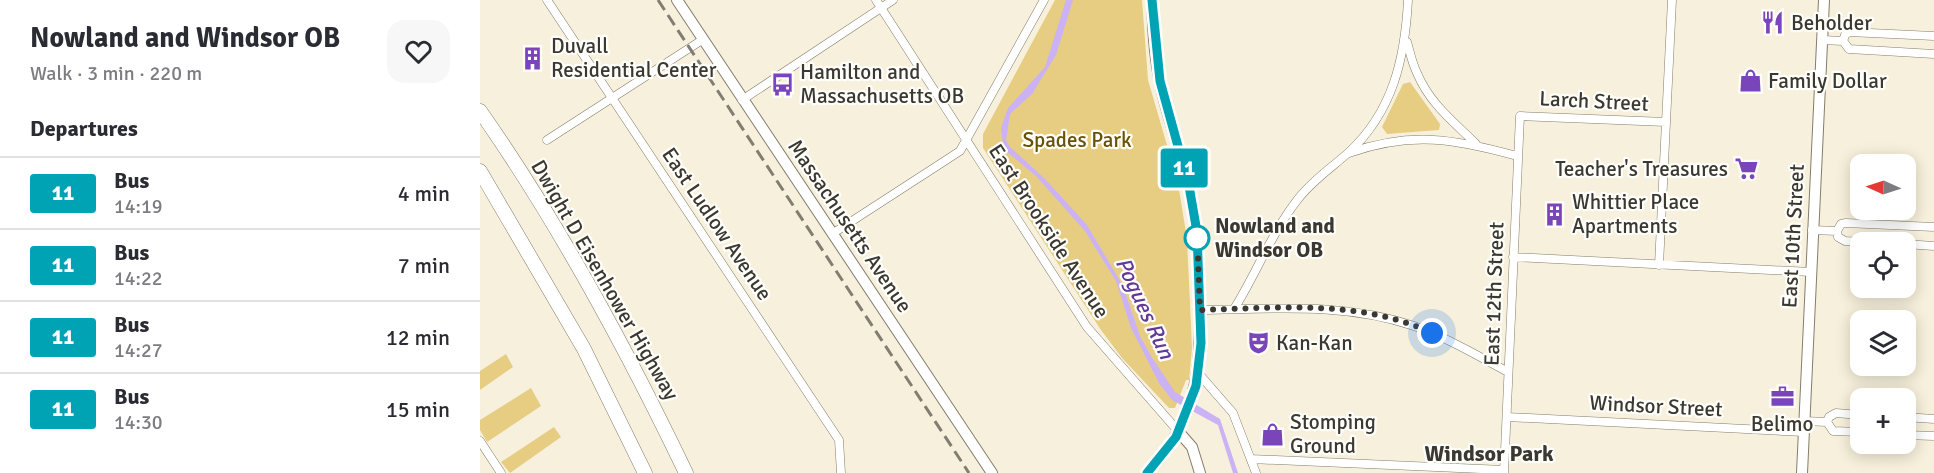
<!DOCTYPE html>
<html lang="en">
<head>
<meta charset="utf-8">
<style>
	body { margin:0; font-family:Signika,sans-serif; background:#f7f7f7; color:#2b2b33; height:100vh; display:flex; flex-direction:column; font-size:22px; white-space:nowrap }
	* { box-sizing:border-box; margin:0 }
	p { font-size:20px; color:#7c7c81 }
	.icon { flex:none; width:33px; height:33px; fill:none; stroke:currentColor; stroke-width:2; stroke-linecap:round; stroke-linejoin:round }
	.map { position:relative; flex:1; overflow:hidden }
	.drawer { display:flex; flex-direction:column; background:#fff; width:480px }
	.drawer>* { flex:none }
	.badge { padding:0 12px; border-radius:4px; font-size:21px; line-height:39px }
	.needle { width:39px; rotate:273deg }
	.tools { position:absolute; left:1370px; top:154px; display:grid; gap:12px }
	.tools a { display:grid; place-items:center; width:66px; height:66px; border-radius:12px; background:#fff; box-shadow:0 3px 15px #0003; font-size:30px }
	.you { position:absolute; width:30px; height:30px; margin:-15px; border:4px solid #fff; border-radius:50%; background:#1a73e8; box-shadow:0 0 0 9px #1a73e833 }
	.map>.badge { position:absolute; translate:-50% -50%; box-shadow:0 0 0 3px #fff }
	h2 { padding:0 30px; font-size:22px; line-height:54px }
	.round { display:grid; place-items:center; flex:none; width:63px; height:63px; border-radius:18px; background:#f7f7f7 }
	.head { display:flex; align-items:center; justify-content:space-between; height:102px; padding:0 30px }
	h1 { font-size:28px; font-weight:700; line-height:45px }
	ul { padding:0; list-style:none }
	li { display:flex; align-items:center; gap:18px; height:72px; padding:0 30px; border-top:2px solid #e1e1e2 }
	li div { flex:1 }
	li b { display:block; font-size:22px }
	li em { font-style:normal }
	li .badge { min-width:66px; font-weight:700; text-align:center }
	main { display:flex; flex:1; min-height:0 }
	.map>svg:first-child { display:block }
</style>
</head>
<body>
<main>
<section class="drawer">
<div class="head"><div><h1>Nowland and Windsor OB</h1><p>Walk · 3 min · 220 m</p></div><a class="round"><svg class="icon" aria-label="heart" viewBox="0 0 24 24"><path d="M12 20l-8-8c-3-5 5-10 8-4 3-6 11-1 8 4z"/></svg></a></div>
<h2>Departures</h2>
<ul>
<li><span class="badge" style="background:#00a3b4;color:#fff">11</span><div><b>Bus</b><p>14:19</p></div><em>4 min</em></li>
<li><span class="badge" style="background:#00a3b4;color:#fff">11</span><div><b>Bus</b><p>14:22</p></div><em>7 min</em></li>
<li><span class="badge" style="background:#00a3b4;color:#fff">11</span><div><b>Bus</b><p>14:27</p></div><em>12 min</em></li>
<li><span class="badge" style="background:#00a3b4;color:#fff">11</span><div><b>Bus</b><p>14:30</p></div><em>15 min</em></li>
</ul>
</section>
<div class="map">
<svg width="1454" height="473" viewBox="0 0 1454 473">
	<rect width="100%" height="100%" fill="#f7f0dc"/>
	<path fill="#e7cd82" d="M575,0H662L668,80L698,183L707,239L712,348L709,380H706L695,408H689L642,358L621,330L503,148V134Z
		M930,82L960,124L959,130L907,134L902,127L923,84Z
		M26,354L33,367L0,390V371Z
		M51,388L61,406L7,442L0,430V420Z
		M74,427L81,437L30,473L21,462Z"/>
	<path fill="#cab2f5" d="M586,0H593L576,55L552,94L530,114L526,140L530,147L565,179L607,225L643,286L660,336L671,356L695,392L740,419L758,473H753L738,425L692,400L679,383L651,328L636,281L605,231L556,176L526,151L523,144L521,128L528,108L565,67Z"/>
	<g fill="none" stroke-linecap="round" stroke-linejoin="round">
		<defs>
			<path id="street" d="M67,0L359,440L361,473
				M396,0L607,327L698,431
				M1342,40L1363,41
				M1363,41L1365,35L1369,32L1454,36
				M1363,41L1369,49L1454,54
				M927,42C930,52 932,63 937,73C950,104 973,121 996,144
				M262,100L413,0
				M67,140L222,40
				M869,153C932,131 975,139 1037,156
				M1332,230L1357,231
				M1357,231L1361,224L1366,223L1454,227
				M1357,231L1358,237L1365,241L1402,243
				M352,234L480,151L564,0
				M1425,244L1454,246
				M1033,257L1331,272
				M1179,265L1192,0
				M754,309C776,274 792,232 818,199C833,180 851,168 868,153C913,112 925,58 928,0
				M720,310C793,309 864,302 934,326C966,337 998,356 1028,372
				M719,374L753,413L776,473
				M1027,417L1324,432
				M1425,417L1454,419
				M1324,421L1347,422
				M1347,422L1353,431L1380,432
				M1347,422L1349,417L1356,413L1380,415
				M1425,435L1454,436
				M0,441L21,473
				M771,459L1024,470
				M1024,473L1040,116L1186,122"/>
			<path id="secondary" d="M197,0L512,473
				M698,431L712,447L720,473
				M667,473C721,418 722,358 719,287C718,253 717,220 709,187C701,151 687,118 680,82C674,55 673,27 672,0
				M1322,473L1344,0"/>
			<path id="highway" d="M0,111C80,225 146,348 206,473
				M0,171L104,349L165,473"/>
		</defs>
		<use href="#street" stroke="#837d6b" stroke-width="9"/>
		<use href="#secondary" stroke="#837d6b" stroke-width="12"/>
		<use href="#highway" stroke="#837d6b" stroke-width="15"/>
		<use href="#street" stroke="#fff" stroke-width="8"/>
		<use href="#secondary" stroke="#fff" stroke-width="10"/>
		<use href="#highway" stroke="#fff" stroke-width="14"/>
		<path stroke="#827d71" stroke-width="3" stroke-dasharray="12 6" stroke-linecap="butt" d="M178,0L489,473"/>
	</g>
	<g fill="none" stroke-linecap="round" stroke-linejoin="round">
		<defs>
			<path id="line" d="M667,473L696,437L716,386L721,343L717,232L709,186L680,81L672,0"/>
		</defs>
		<use href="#line" stroke="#fff" stroke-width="14"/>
		<use href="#line" stroke="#00a3b4" stroke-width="9"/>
		<path stroke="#3b3831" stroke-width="6" stroke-dasharray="0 10.8" d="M717,238V232L720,310C798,308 879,299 952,333"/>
	</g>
	<defs>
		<symbol id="restaurant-bare" viewBox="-9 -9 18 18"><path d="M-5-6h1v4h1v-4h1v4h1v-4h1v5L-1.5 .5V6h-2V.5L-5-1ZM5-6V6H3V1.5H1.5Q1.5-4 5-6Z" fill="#7a44bb" stroke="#fffefa" stroke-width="2.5" paint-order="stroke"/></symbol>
		<symbol id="building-bare" viewBox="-9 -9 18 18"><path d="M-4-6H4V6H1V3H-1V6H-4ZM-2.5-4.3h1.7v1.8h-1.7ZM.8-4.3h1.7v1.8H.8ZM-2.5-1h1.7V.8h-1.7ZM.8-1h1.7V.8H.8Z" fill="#7a44bb" stroke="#fffefa" stroke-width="2.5" paint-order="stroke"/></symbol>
		<symbol id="shop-bare" viewBox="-9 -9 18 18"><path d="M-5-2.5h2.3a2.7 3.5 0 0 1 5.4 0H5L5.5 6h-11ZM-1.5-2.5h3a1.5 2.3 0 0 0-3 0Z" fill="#7a44bb" stroke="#fffefa" stroke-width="2.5" paint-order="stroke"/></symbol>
		<symbol id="bus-bare" viewBox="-9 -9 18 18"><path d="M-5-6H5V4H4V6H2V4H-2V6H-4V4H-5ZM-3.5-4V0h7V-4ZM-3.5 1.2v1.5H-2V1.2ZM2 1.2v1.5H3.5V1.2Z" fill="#7a44bb" stroke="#fffefa" stroke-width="2.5" paint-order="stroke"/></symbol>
		<symbol id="supermarket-bare" viewBox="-9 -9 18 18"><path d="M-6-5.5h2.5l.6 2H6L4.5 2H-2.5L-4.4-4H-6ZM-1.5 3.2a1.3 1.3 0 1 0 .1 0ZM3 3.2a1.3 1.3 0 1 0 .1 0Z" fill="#7a44bb" stroke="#fffefa" stroke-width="2.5" paint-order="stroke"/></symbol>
		<symbol id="theatre-bare" viewBox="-9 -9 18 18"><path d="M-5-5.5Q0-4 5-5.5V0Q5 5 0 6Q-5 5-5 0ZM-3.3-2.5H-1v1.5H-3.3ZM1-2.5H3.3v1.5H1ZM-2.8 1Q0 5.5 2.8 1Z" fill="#7a44bb" stroke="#fffefa" stroke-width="2.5" paint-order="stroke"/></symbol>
		<symbol id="office-bare" viewBox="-9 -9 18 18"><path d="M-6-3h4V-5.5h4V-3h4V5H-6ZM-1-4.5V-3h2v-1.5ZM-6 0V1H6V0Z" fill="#7a44bb" stroke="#fffefa" stroke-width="2.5" paint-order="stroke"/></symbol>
	</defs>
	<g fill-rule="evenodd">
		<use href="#restaurant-bare" x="1276" y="6" width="33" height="33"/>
		<use href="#building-bare" x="36" y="42" width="33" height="33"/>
		<use href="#shop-bare" x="1254" y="64" width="33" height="33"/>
		<use href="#bus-bare" x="286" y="68" width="33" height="33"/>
		<use href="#supermarket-bare" x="1250" y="152" width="33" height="33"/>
		<use href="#building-bare" x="1058" y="198" width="33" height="33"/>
		<use href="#theatre-bare" x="762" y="326" width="33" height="33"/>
		<use href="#office-bare" x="1286" y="380" width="33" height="33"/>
		<use href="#shop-bare" x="776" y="418" width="33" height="33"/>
	</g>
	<circle fill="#fff" stroke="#00a3b4" stroke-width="3" cx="717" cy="238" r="12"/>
	<g text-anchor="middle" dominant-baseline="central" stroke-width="4.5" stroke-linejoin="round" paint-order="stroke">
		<g font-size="21" fill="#3b3831" stroke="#fffefa" text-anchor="start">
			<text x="1311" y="23">Beholder</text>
			<text x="71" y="46">Duvall<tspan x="71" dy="24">Residential Center</tspan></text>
			<text x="320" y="72">Hamilton and<tspan x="320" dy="24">Massachusetts OB</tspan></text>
			<text x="1288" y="81">Family Dollar</text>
			<text x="1248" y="169" text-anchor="end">Teacher's Treasures</text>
			<text x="1092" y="202">Whittier Place<tspan x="1092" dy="24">Apartments</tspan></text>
			<text x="796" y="343">Kan-Kan</text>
			<text x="810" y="422">Stomping<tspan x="810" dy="24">Ground</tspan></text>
			<text x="1302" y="424" text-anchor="middle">Belimo</text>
		</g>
		<g font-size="21" fill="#3b3831" stroke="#fffefa">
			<text transform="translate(1114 101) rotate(3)">Larch Street</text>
			<text transform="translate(237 224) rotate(56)">East Ludlow Avenue</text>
			<text transform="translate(370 226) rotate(56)">Massachusetts Avenue</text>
			<text transform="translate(569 231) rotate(57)">East Brookside Avenue</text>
			<text transform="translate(1313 236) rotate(-87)">East 10th Street</text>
			<text transform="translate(125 280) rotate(60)">Dwight D Eisenhower Highway</text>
			<text transform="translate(1014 294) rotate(-88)">East 12th Street</text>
			<text transform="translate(1176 406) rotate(3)">Windsor Street</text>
		</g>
		<g font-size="21" fill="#675203" stroke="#fffefa">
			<text x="597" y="140">Spades Park</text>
		</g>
		<g font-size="21" font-weight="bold" fill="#3b3831" stroke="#fffefa" text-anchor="start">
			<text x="735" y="226">Nowland and<tspan x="735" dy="24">Windsor OB</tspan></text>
		</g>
		<g font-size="22" font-style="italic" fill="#633998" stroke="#fffefa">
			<text transform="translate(665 308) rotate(65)">Pogues Run</text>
		</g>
		<g font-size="22" font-weight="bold" fill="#3b3831" stroke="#fffefa">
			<text x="1009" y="453">Windsor Park</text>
		</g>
	</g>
</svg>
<div class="tools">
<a><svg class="needle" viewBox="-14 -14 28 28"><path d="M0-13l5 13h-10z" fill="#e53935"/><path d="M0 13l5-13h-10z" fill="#7c7c81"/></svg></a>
<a><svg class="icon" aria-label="locate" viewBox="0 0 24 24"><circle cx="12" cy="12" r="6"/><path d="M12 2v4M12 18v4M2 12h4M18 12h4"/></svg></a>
<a><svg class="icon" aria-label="layers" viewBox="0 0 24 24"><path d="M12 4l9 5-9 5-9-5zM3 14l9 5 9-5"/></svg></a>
<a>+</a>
</div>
<div class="you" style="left:952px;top:333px"></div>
<b class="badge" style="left:704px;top:168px;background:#00a3b4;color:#fff">11</b>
</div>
</main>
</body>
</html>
